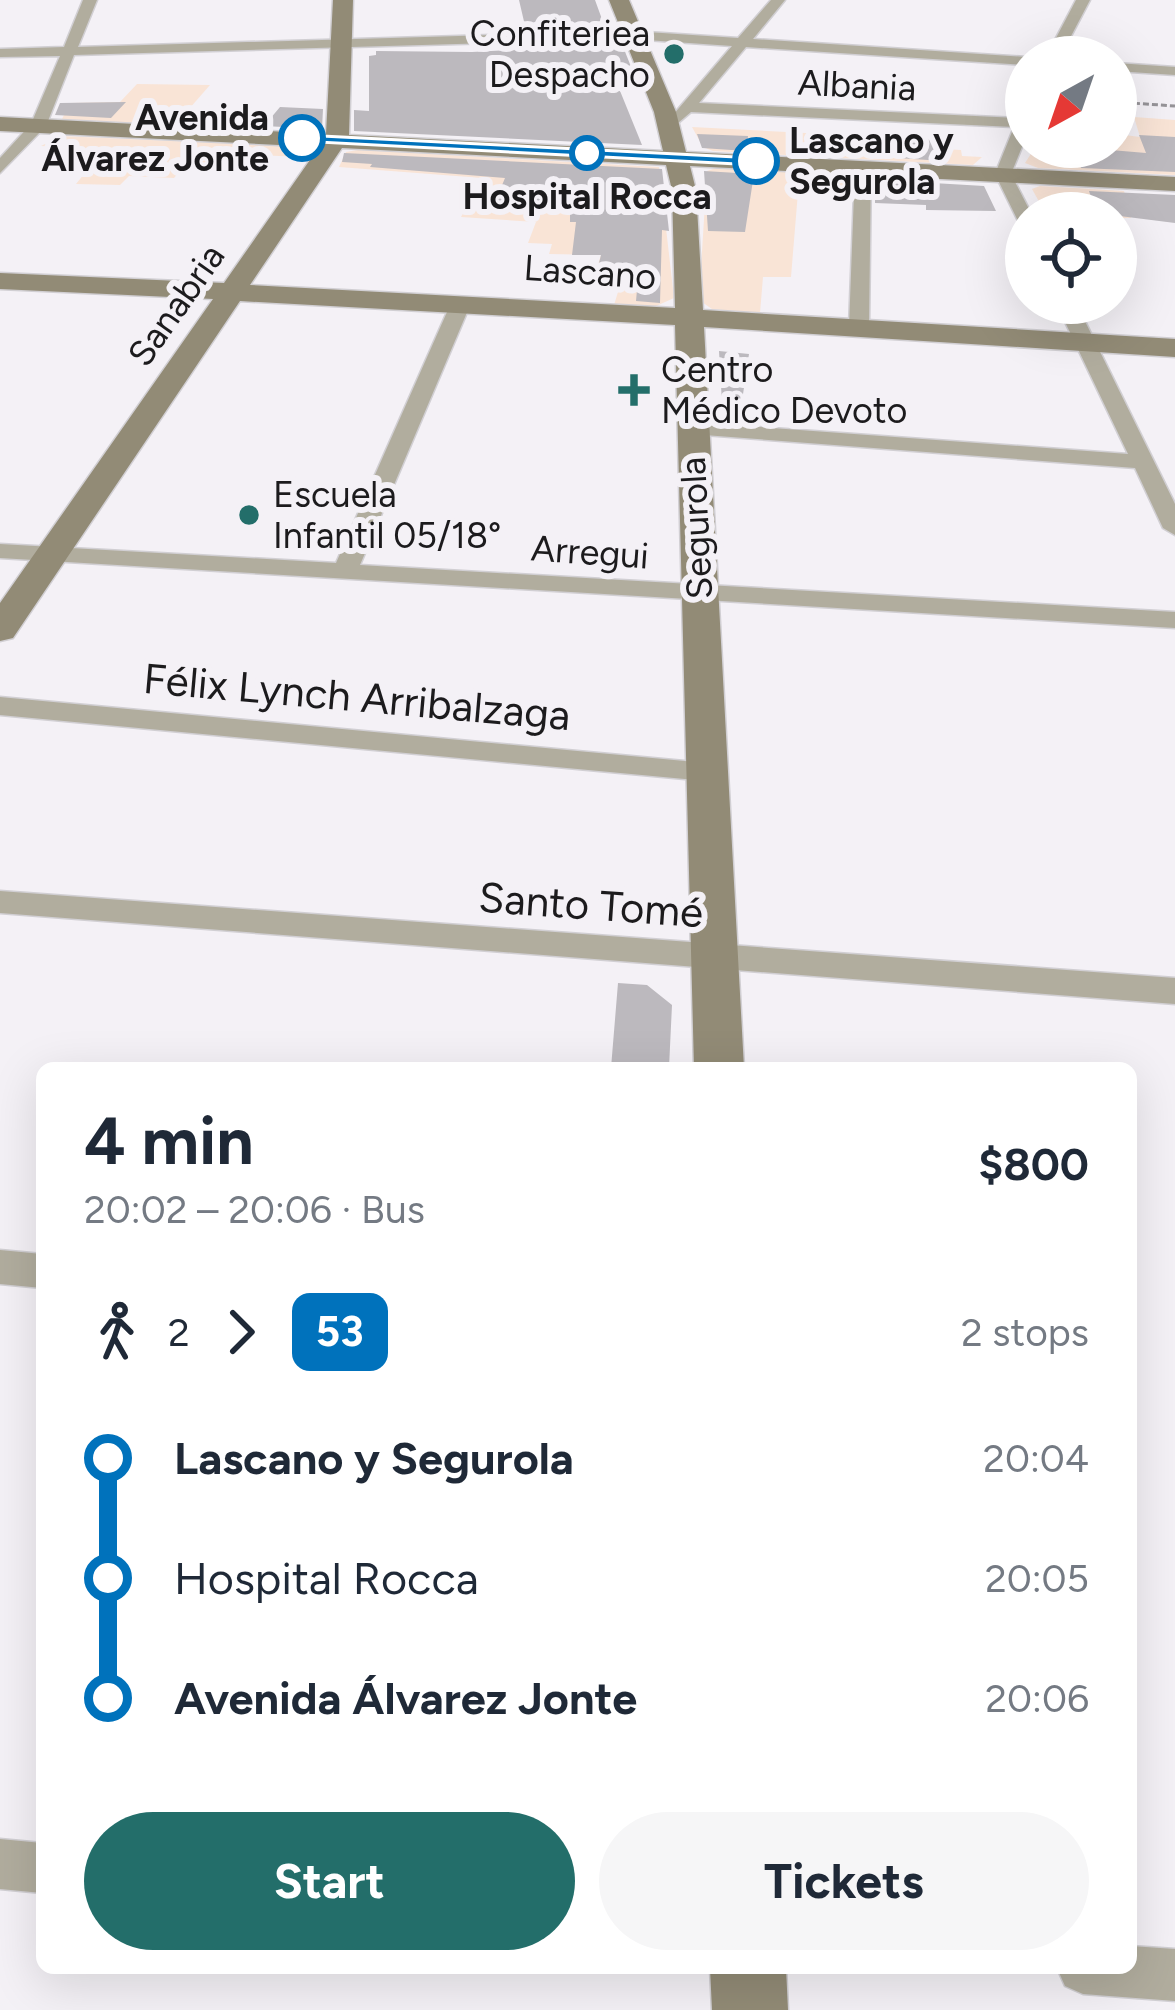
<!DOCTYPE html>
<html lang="en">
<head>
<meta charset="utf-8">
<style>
	body { margin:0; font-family:Figtree,sans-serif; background:#f6f6f7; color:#1f2937; height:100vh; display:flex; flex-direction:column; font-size:45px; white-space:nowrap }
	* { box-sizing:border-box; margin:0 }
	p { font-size:39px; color:#747a83 }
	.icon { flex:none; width:66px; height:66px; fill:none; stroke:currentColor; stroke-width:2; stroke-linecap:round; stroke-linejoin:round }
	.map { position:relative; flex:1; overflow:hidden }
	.details { position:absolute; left:36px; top:1062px; width:1101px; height:912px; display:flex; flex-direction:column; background:#fff; border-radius:18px; box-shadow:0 12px 48px #0002 }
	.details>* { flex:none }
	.badge { padding:0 24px; border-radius:18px; font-size:42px; line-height:78px }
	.needle { width:78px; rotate:220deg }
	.controls { position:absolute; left:1005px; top:36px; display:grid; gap:24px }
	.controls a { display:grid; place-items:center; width:132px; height:132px; border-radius:50%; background:#fff; box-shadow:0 12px 48px #0002; font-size:60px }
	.map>.badge { position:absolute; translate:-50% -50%; box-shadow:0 0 0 6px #fff }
	.legs { display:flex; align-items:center; gap:18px; height:132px; padding:0 48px; font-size:39px }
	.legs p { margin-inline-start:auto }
	.summary { display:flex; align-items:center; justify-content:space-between; height:204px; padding:0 48px }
	h1 { font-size:66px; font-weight:700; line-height:90px }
	.button { display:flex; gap:24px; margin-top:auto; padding:24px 48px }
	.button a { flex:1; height:138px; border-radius:72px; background:#236e6a; color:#fff; font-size:48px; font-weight:700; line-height:138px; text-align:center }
	.button a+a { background:#f6f6f7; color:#1f2937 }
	ul { padding:0 48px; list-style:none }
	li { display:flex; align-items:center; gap:42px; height:120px; font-size:45px }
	li i { display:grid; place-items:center; width:18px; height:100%; margin:0 15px; background:currentColor }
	li i::after { content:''; width:30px; height:30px; margin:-15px; border:9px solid; border-radius:50%; background:#fff }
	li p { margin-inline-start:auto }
	li:first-child i { background:linear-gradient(#0000 50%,currentColor 0) }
	li:last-child i { background:linear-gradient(currentColor 50%,#0000 0) }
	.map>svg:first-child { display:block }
</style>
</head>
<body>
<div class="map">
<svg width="1175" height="2010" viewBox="0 0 1175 2010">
	<rect width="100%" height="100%" fill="#f4f1f6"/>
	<path fill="#f9e4d6" d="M137,84L210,85L175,125L62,119L70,103L120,102Z
		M1134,117L1175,120V175L1038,168L1025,163L1034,149L1076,154L1075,147H1116L1117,134L1140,137Z
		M692,127L942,140L943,149L961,150L962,156L982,157L973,165L713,151L703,147Z
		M61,136L303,147L306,148L299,157L241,154L226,171L182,169L174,178L129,176L120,185L76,184L97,158L76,157L83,148L41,146Z
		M358,150L659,167L674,298L654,307L614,305L622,279L594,277L601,255L549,254L552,244L528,243L536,222L461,217L482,178L339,167L346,152Z
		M716,168L837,175L848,180V188L798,192L791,277H763L760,313L712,309L699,300L707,171Z
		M1040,186L1124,191L1131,218H1116V213H1080L1078,207H1042L1032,189Z"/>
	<path fill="#bcb9be" d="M519,0H595L603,22L615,27L526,30Z
		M622,44L637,82L616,81L642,145L354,131V110L369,111V56L376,55V51L472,52Z
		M126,102L111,118L55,115L60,103Z
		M280,107L323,109L322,129L264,126Z
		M697,134L748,136L746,151L702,148Z
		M1139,135L1175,137V172L1081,168L1075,147L1146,153Z
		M897,138L942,140L943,161L897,158Z
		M344,153L662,169L669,231L662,230L660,303L636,301L637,290H619L626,267H598L601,255H572L576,222H570V211L493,207L505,178L370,167L372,164L342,162Z
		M704,171L754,174L745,232L708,231Z
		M882,180L984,186L996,211L926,210V205L875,203V183Z
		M1089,191L1175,195V223L1096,213Z
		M719,351L749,354L739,421L723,420Z
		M618,983L647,985L672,1005L669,1068H611Z"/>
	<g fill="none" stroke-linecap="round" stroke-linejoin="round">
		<defs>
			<path id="street" d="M83,0H97L78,47L632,31L738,38L771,0H785L753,39L1026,57V65L746,47L699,103L1018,118L1026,112V137L1011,174L1031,213H1026V226L1020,225L995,174L1014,127L691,112L678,123L670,118L673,115L732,46L632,39L74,55L46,126L0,173V158L31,124L60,56L0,57V49L64,47Z
				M1076,0H1090L1060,57H1046Z
				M1116,63L1175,67V75L1116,71Z
				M863,162L871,167L869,327L859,333L849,327L855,167Z
				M461,297L471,303L360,565L1175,612V628L0,558V544L336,563L451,303Z
				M1056,303H1076L1175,504V535L1163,528L1135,468L691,434L680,428L691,422L1128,454Z
				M0,697L706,763L720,772L706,781L0,715Z
				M0,891L1175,978V1004L0,913Z
				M0,1250L42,1254V1288L0,1284Z
				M0,1839L42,1843V1893L0,1889Z
				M1131,1946L1175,1949V2001L1083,1994L1065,1986L1057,1968H1131Z"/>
			<path id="secondary" d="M333,0H353L349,135L663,151L654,112L609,0H629L676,112L686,152L1175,177V191L690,166L696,190L703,310L1175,339V357L704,327L744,1068H694L675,325L240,301L13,638L0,641V603L213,299L0,289V273L224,283L319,147L0,131V117L326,134ZM342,148L666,165L672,190L675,308L250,285Z
				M710,1968H786L788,2010H712Z"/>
		</defs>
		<use href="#street" stroke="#d1cfd3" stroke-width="3"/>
		<use href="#secondary" stroke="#d1cfd3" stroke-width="3"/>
		<path stroke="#969498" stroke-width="3" stroke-dasharray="6 3" stroke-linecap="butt" d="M1116,102L1175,106"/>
		<use href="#street" fill="#b1ad9e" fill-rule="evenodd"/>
		<use href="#secondary" fill="#928b76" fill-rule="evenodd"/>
	</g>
	<path fill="#0072bc" stroke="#fff" stroke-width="3" d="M302,135L756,158L762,161L756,165L298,141Z"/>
	<g fill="#236e6a" stroke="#f4f1f6" stroke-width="4.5">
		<circle cx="674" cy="54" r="12"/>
		<path d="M628 372h12v12h12v12h-12v12h-12v-12h-12v-12h12z"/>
		<circle cx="249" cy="515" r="12"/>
	</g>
	<g fill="#fff" stroke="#0072bc" stroke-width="6">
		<circle cx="302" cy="138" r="21"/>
		<circle cx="587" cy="153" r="15"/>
		<circle cx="756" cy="161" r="21"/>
	</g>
	<g text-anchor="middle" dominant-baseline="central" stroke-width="12" stroke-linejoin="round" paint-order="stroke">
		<g font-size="36" fill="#1c1b1d" stroke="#f4f1f6" text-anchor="start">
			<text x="650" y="33" text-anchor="end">Confiteriea<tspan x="650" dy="41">Despacho</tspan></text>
			<text x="661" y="369">Centro<tspan x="661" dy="41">Médico Devoto</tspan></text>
			<text x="273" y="494">Escuela<tspan x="273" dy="41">Infantil 05/18°</tspan></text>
		</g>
		<g font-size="36" fill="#1c1b1d" stroke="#f4f1f6">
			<text transform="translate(857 85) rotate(3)">Albania</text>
			<text transform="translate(590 272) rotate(4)">Lascano</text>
			<text transform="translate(176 305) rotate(-55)">Sanabria</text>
			<text transform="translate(696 528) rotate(-93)">Segurola</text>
			<text transform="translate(590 552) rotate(4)">Arregui</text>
		</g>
		<g font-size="36" font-weight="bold" fill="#1c1b1d" stroke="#f4f1f6" text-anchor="end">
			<text x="269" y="117">Avenida<tspan x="269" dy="41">Álvarez Jonte</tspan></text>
			<text x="789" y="140" text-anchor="start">Lascano y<tspan x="789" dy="41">Segurola</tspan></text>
			<text x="587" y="196" text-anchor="middle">Hospital Rocca</text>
		</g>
		<g font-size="42" fill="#1c1b1d" stroke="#f4f1f6">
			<text transform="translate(357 697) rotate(5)">Félix Lynch Arribalzaga</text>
			<text transform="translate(591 905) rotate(4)">Santo Tomé</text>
		</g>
	</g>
</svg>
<div class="controls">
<a><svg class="needle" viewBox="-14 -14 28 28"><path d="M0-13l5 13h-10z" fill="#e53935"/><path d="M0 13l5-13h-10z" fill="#747a83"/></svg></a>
<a><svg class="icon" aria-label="locate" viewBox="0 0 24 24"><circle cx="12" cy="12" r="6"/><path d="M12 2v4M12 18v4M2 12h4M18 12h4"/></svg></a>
</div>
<section class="details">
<div class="summary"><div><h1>4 min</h1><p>20:02 – 20:06 · Bus</p></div><b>$800</b></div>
<div class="legs"><svg class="icon" aria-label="walk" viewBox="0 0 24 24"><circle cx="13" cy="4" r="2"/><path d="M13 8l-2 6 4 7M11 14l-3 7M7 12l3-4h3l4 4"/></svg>2<svg class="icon" aria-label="forward" viewBox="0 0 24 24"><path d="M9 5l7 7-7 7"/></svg><b class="badge" style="background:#0072bc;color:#fff">53</b><p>2 stops</p></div>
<ul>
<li><i style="color:#0072bc"></i><b>Lascano y Segurola</b><p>20:04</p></li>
<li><i style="color:#0072bc"></i><span>Hospital Rocca</span><p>20:05</p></li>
<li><i style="color:#0072bc"></i><b>Avenida Álvarez Jonte</b><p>20:06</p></li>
</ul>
<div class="button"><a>Start</a><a>Tickets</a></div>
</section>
</div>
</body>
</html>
